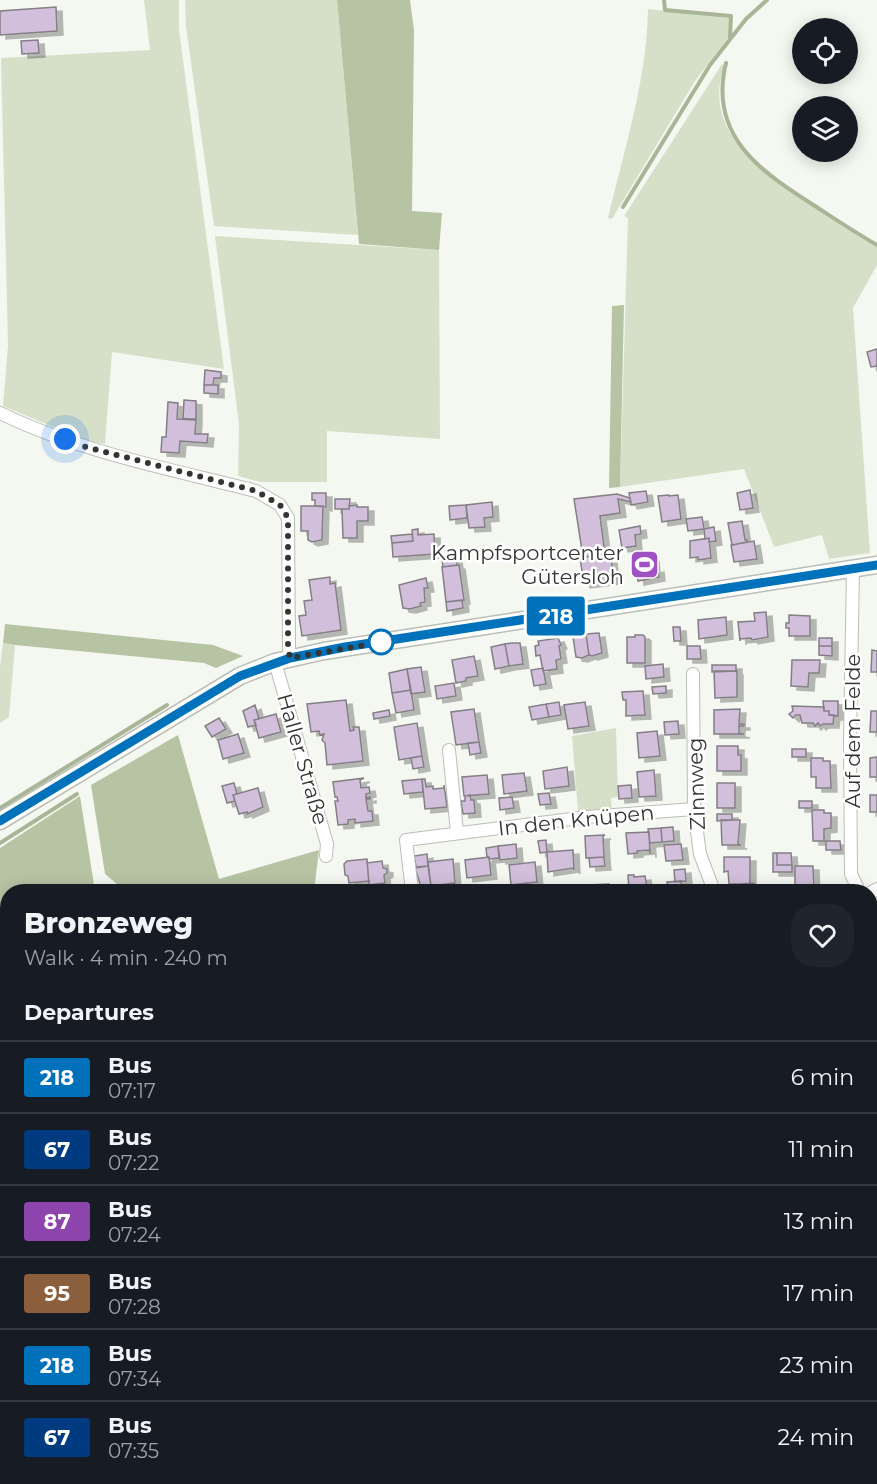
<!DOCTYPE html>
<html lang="en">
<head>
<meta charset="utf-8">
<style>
	body { margin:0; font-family:Montserrat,sans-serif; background:#20242c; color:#f1f3f6; height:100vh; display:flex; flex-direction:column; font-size:22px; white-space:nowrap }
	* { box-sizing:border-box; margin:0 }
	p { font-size:20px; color:#9ea1a6 }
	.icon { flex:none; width:33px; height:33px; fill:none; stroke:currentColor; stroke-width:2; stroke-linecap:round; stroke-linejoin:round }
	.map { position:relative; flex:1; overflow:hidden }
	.sheet { position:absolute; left:0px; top:884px; width:878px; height:602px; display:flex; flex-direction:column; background:#171b24; border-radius:24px 24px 0 0; box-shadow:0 3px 15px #0003 }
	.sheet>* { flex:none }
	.badge { padding:0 12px; border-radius:4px; font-size:21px; line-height:39px }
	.controls { position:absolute; left:792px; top:18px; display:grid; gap:12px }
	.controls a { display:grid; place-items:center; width:66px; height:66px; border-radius:50%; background:#171b24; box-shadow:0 3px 15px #0003; font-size:30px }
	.you { position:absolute; width:30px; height:30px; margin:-15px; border:4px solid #fff; border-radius:50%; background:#1a73e8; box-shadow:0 0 0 9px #1a73e833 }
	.map>.badge { position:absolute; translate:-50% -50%; box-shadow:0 0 0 3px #fff }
	h2 { padding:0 24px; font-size:22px; line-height:54px }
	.round { display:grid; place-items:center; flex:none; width:63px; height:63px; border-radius:24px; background:#20242c }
	.overview { display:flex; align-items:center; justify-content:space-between; height:102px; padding:0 24px }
	h1 { font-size:28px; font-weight:800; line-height:45px }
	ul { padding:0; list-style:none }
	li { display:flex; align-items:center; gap:18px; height:72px; padding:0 24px; border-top:2px solid #363941 }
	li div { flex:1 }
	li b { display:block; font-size:22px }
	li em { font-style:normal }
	li .badge { min-width:66px; font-weight:700; text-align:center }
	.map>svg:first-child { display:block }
</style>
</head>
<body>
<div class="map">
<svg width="877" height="1484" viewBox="0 0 877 1484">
	<defs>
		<filter id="shadow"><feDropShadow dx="6" dy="4" stdDeviation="0" flood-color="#0004"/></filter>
	</defs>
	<rect width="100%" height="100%" fill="#f5f8f1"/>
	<path fill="#d6e0c9" d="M144,0H179V30L224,369L112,352L105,444L87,441L3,406L8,346L1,58L150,50Z
		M185,0H337L358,235L214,226L186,27Z
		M648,9L729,18V37L695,81L612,219L608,218C624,151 647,79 648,9Z
		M722,64L724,66C701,135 766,175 815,208C835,221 856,236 877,247V265L853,308L870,553L829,559L822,535L774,547L744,469L620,487L628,218L624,216Z
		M215,236L439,250L440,439L327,431V482H260L238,476L239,424Z
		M3,643L15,645L9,717L0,723V667Z
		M616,728L618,797L611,798L612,809L578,811L572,736Z
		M7,898L8,1058L0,1059V906L2,899Z
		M870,1394L877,1395V1484H813V1478H870Z
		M172,1478H316L310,1484H172Z"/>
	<path fill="#b6c4a4" d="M337,0H410L414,30L412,211L442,213L439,250L359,244Z
		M624,305L620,487L609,488L612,306Z
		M5,624L213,645L243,656L216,668L204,663L15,645L3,643Z
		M178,735L219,879L319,850L314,891H125L105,874L91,785Z
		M80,796L95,891H8L7,898L2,899L0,906V848Z"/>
	<path fill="#a8b596" d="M870,1245L877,1248V1332L870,1333Z"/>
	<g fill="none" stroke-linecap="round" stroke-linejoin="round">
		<path stroke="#a8b596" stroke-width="4" d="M664,0L665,10L731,16L730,37
			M726,63C708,136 760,171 815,206C835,219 856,233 877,245
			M623,207L710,65L746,19L767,0
			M0,808L167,705
			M0,843L77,794
			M438,1484L441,1478"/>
	</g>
	<path fill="#d2bfdc" stroke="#837f85" stroke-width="1.5" filter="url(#shadow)" d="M56,7L57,31L0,35V11Z
		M38,40L39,53L22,54L21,41Z
		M877,349V366L871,367L867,352Z
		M205,370L221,372V378H214L213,385H204Z
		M204,385H218V394L204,393Z
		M184,400L196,401V419H183Z
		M168,402L178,403L177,419L196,420L195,434H208L207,443L180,441L179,453L161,452L162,437H166Z
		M750,490L753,508L740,510L737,493Z
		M646,491L648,502L631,505L629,493Z
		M312,493H326V507L315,506V500H312Z
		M617,494L630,498L631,502L618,499L620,513L600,516L605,554L583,557L574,499Z
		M669,495V496L678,495L681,519L662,522L658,496Z
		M335,499H350L349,509H335Z
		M492,502L493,517L484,518L485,527L469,528L466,505Z
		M357,505V507H368V521H357V538H343L342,509H349V506Z
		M466,505L467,518L450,520L449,506Z
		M301,506H323L322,540L312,542L308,540V531H301Z
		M702,517L704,529L688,531L686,519Z
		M742,521L745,540H747V542L732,545L728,523Z
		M640,526L641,534L635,535L636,546L622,548L619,530Z
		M714,527L716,541L709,542V538L705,539L704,529Z
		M418,529V535L434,534L435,554L393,557L392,543L413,541L412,530Z
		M412,534L413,541L392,543L391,536Z
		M709,538L711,558L698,560V557L690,558V541Z
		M754,541L757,559L734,562L731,545Z
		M641,553L642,560L653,558L654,569L658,568L659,577L638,581L635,554Z
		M607,554L606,560L611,559L614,580L584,584L580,558Z
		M456,557L457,565L443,567L442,559Z
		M459,565L464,600L446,602L442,567Z
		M330,577V584L335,583L341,630L302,636L299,616L306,615L304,601L312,600L309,580Z
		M426,578L428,588H424L425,602L420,603L421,606L410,609L403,608L399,585Z
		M462,600L463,608L447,611L446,602Z
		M766,612L768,637L752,640L751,638L740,639V641L738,622L755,621L754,613Z
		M789,615L810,616V636H789V628H786V623H789Z
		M726,617L727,635L699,639L698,620Z
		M673,627H680L681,641H674Z
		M599,633L602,653L592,656L589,655L586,634Z
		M586,634L589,655L582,658L576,657L573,637Z
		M635,635H643L645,637V663H627V637H635Z
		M558,638L561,645L559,646L561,659L556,660L557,669L543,671L540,655L536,656L535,646L539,645L538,641Z
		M819,638H832V646H819Z
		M512,643H520L523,664L509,666L505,644Z
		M505,644L509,666L495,669L491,647Z
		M687,646H700L701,659H687Z
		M819,646H832V656L819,655Z
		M872,650L877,651V672H871Z
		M474,656L478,676L466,678V681L456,683L452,660Z
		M792,660H820L819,673H809L808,687L791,686Z
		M663,664L664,677L646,679L645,666Z
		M712,665H736V671L712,672Z
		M421,667L425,692L411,694L407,669Z
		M543,668L546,684L534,686L531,670Z
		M407,669L411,690L392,693L389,673Z
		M737,671V697L715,698L714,671Z
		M454,683L456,696L437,699L435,686Z
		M666,686V693L653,694L652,687Z
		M411,690L414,710L396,713L392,693Z
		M643,691L645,715L626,716V700H623L622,692Z
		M346,700L350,731L354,730L353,727H359L363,761L327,765L325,743L322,740L324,734L320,735L319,731L311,732L307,704Z
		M823,701H838V716L829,715V711H824Z
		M559,702L561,715L549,717L546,704Z
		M585,702L589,726L568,729L564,705Z
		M546,704L549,717L532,720L529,707Z
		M255,705L259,719L254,720L256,725L248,727L243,711Z
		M792,706L824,707V711H829V715H834L833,724H823L820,726L818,723L815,726L813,723H802L800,715H796L793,718L789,714L793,711Z
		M474,709L479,742L456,745L451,712Z
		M740,709L739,724H744V726H739V733L744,734H714V710Z
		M389,710L390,716L374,719L373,713Z
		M871,711H877V732H870Z
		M276,714L281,732L259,738L254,720Z
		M219,718L226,729L212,737L205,726Z
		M678,721L679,734L665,735L664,722Z
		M417,723L422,756L399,760L394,727Z
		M657,731L660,756L639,758L637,733Z
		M238,734L244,753L223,759L218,740Z
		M479,742L481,753L470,755L468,743Z
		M717,746H738V755H741V771H717Z
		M792,749H806V757H792Z
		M422,756L424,767L413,769L411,758Z
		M877,757V777H870V758Z
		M811,758H823V761H830L831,788H816V777H811Z
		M567,767L569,786L545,789L543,771Z
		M654,770L656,796L639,797L637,772Z
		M524,773L527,791L504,794L502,775Z
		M487,775L489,794L464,796L462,777Z
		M364,778L360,780L361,788L369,787L370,793L366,794V798L370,797V799H366L368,811H372L373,821L355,823V819L348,820V824L338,825L335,801H338L337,797H335L333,782Z
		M422,779H425L426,787L433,786V789L444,788V785L447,807L425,809Z
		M422,779L423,792L404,794L402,781Z
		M234,783L237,794L233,795L235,801L227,803L222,786Z
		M735,783V808H717V783Z
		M631,785L632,798L619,799L618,786Z
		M258,788L263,807L247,814V812L239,814L233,795Z
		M549,793L551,804L540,805L538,794Z
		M470,795L471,800H474L475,813L463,814L461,801H465V796Z
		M870,795H877V812H870Z
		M512,797L514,808L500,810L499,798Z
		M799,801H812V808H799Z
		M812,810H824V813H831V828L824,829V841H827H813Z
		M717,814H732V820L717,821Z
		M740,820L738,844L741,845H722L721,820Z
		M673,827L674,841L662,842L661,828Z
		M661,828L662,842L650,843L648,829Z
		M649,832L650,854V850L637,851V853L628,854L626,833Z
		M605,835L603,836L604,857L586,858L585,836Z
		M546,840L547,852L540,853L538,841Z
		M826,841H840L841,850H826Z
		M516,844L517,858L500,860L498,846Z
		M681,844L683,860L666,861L664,845Z
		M498,846L499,858L489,859V857H487L486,848Z
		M573,850L574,870L573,868L548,872L547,852Z
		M773,853H777V865H792V872H773Z
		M777,853H791L792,865H777Z
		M427,854L428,866L416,867L414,856Z
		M489,857L491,875L467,878L465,860Z
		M604,857L605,866L590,867L589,858Z
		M724,857H750V884H729L728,871L724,872Z
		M367,859L369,885V881L349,883L348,876L345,875L344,864L347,861Z
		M367,859V863L382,861L383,868L387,869V873L384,875L385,883L369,885Z
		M453,859L455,883L431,886L428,862Z
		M535,862L537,882L511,885L509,865Z
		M428,866L431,886L421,887L415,868Z
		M795,866H813L814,890H795Z
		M685,869L686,881L675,882L674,870Z
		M628,875H634V877L645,876L647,888L629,891Z
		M681,881L682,891H668L667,882Z
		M754,883V891H741V884Z
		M609,884L610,891H590L589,885Z
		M877,1036V1065L870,1062V1050Z"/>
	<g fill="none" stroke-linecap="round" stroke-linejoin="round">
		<defs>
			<path id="street" d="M0,413C80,452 170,469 256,491L280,505L288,518L289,647L290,658
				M853,569L850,739L851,874L859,891
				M275,662L327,844L326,856
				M693,674L694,809L700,854L714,891
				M449,750L457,832
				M412,891L406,840L587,817L694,809
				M870,893L877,889
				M870,911L877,922
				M316,1484L322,1478"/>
			<path id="secondary" d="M0,821L240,676L275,662L324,651L877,565"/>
		</defs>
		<use href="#street" stroke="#bbbeb7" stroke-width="14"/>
		<use href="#secondary" stroke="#bbbeb7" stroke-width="19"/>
		<use href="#street" stroke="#fff" stroke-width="12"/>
		<use href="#secondary" stroke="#fff" stroke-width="16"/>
	</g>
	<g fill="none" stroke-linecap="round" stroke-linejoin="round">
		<defs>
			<path id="line" d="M0,821L240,676L290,658L345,647L877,565"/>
		</defs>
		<use href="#line" stroke="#fff" stroke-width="14"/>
		<use href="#line" stroke="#0072bc" stroke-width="9"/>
		<path stroke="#343532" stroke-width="6" stroke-dasharray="0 10.8" d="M65,439L86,447L256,491L280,505L288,518V647L290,658L388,641L381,642"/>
	</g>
	<defs>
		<symbol id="stadium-square" viewBox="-11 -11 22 22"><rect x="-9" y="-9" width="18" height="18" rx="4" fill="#a052c3" stroke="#fff"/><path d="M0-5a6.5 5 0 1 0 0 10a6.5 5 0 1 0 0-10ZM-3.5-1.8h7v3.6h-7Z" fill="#fff"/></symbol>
	</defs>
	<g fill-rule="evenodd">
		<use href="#stadium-square" x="628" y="548" width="33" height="33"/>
	</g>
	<circle fill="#fff" stroke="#0072bc" stroke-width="3" cx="381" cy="642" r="12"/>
	<g text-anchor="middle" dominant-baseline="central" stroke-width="5" stroke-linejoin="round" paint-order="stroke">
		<g font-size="21" fill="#343532" stroke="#fff" text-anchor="end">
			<text x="624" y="552">Kampfsportcenter<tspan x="624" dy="24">Gütersloh</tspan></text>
		</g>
		<g font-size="21" fill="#343532" stroke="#fff">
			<text transform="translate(852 731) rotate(-90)">Auf dem Felde</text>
			<text transform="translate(303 759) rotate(74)">Haller Straße</text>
			<text transform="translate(696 784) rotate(-92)">Zinnweg</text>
			<text transform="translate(576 820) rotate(-6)">In den Knüpen</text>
		</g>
	</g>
</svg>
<div class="controls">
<a><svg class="icon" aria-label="locate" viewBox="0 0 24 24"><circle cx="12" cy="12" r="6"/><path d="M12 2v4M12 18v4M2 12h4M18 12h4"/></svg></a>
<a><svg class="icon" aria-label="layers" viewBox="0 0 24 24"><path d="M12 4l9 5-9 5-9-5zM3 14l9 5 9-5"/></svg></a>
</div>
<div class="you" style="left:65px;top:439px"></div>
<b class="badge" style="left:556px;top:616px;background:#0072bc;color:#fff">218</b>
<section class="sheet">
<div class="overview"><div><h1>Bronzeweg</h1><p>Walk · 4 min · 240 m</p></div><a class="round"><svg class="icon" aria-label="heart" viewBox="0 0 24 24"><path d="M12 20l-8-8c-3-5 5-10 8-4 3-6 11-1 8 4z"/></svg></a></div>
<h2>Departures</h2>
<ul>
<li><span class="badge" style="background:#0072bc;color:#fff">218</span><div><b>Bus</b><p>07:17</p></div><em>6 min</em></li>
<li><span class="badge" style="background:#003b80;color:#fff">67</span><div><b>Bus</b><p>07:22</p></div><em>11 min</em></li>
<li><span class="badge" style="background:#8e44ad;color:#fff">87</span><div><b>Bus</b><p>07:24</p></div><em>13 min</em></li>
<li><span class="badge" style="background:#8b5e3c;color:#fff">95</span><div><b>Bus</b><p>07:28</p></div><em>17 min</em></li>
<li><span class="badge" style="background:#0072bc;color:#fff">218</span><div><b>Bus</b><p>07:34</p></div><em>23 min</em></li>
<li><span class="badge" style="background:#003b80;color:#fff">67</span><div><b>Bus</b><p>07:35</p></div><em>24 min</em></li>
</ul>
</section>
</div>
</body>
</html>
